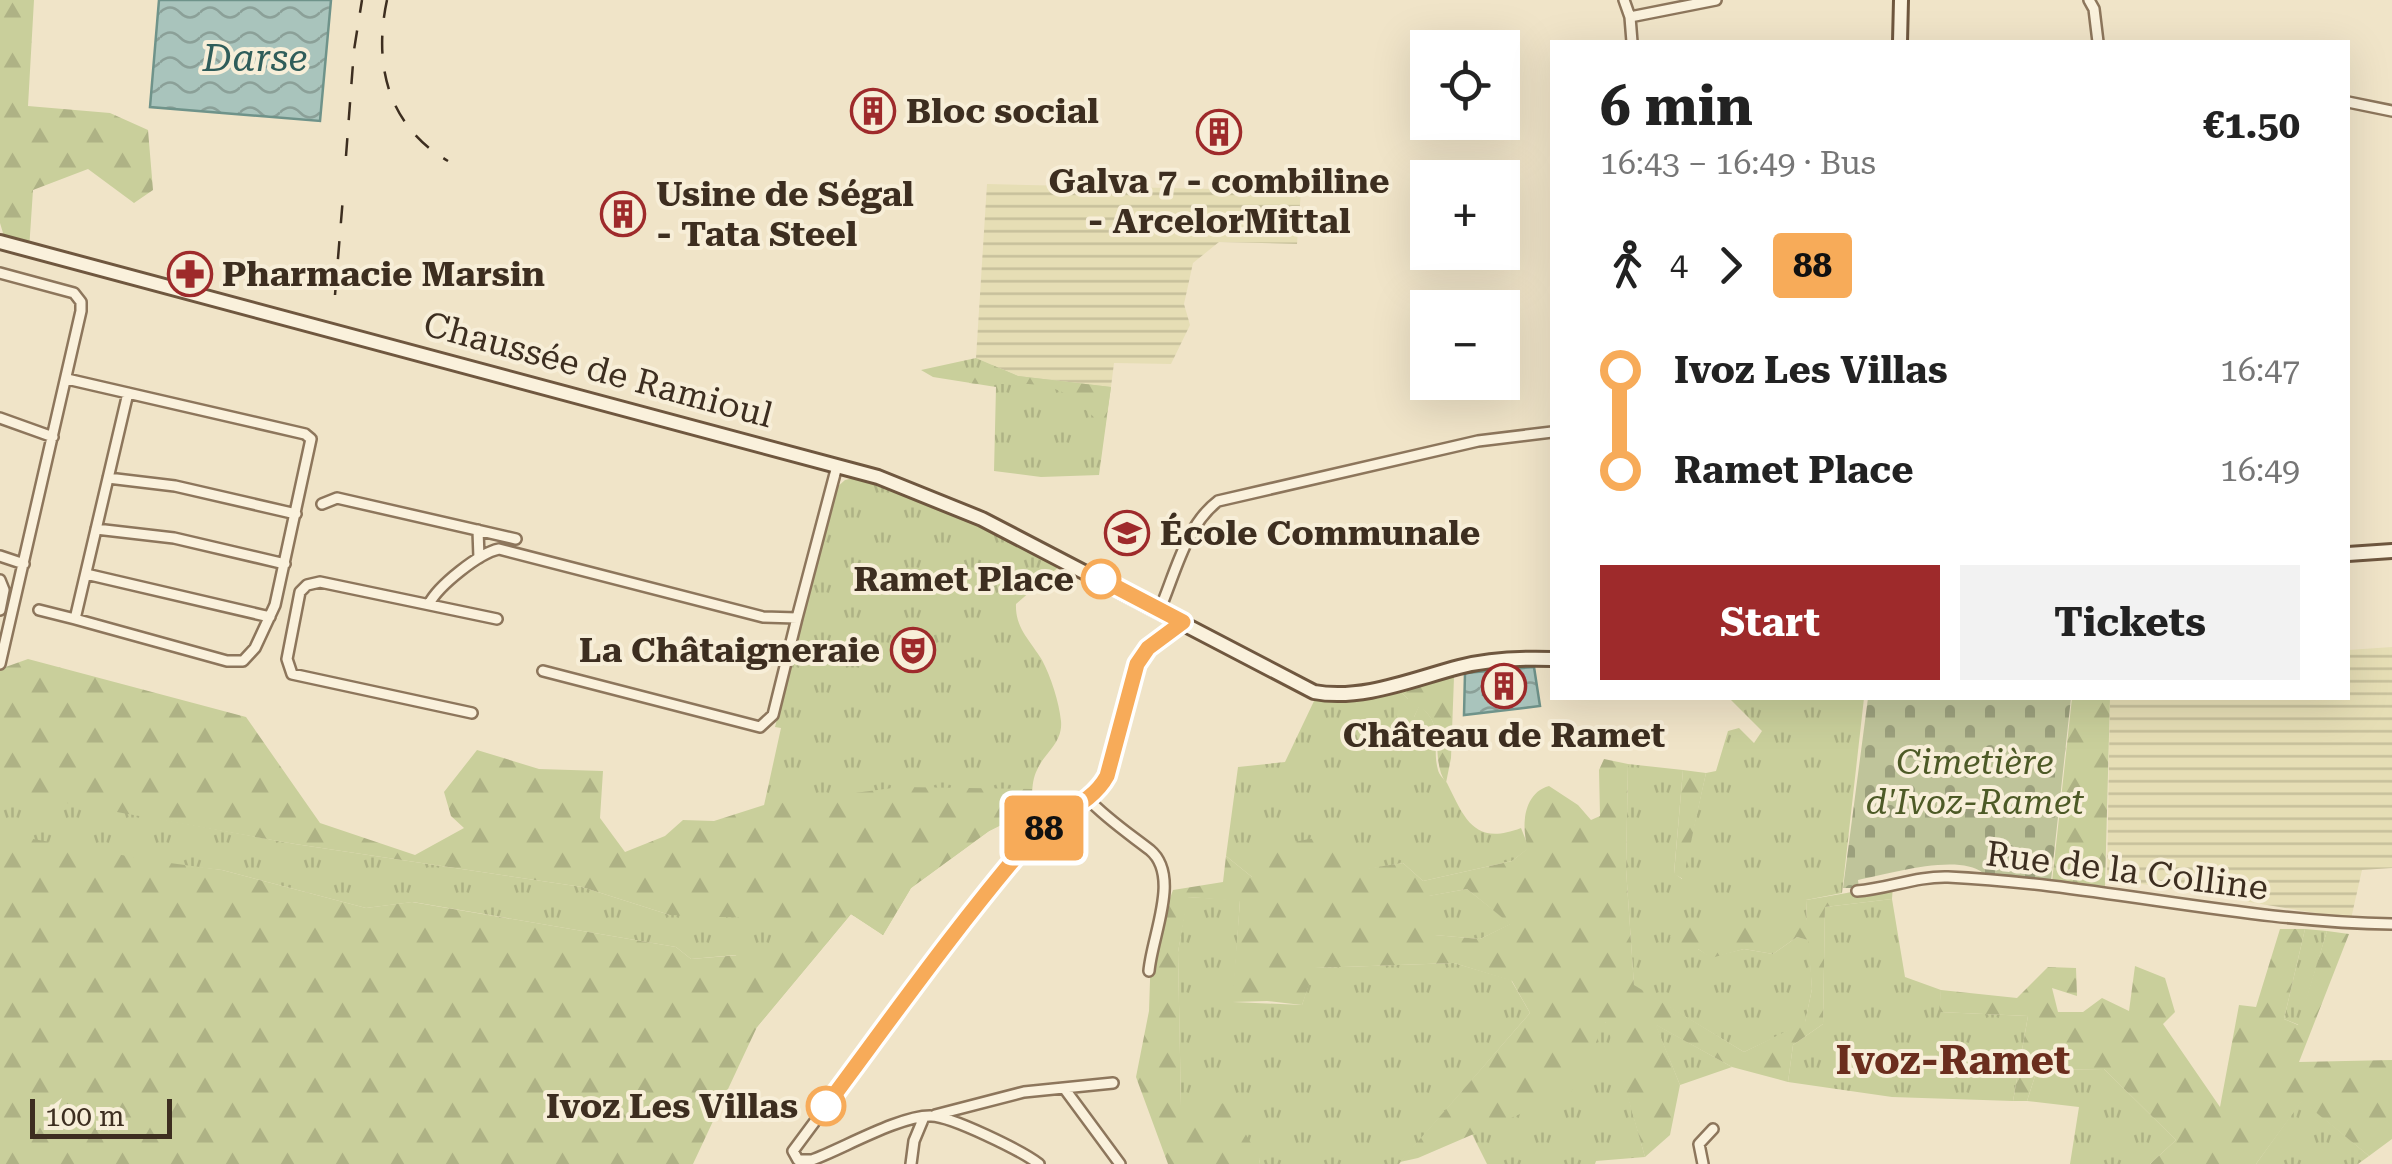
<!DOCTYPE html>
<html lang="en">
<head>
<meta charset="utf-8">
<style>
	body { margin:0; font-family:"Roboto Serif",serif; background:#f2f2f2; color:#222; height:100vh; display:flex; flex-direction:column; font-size:38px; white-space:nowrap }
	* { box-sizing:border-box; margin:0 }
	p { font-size:32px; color:#767676 }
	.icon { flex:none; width:55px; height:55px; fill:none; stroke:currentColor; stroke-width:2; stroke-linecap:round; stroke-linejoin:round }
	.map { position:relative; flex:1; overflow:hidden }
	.details { position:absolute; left:1550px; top:40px; width:800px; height:660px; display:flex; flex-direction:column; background:#fff; border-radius:0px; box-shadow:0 10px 40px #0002 }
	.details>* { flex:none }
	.badge { padding:0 20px; border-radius:8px; font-size:35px; line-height:65px }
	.controls { position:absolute; left:1410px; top:30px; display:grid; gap:20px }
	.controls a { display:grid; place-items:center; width:110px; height:110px; border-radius:0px; background:#fff; box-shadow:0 10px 40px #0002; font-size:50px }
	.scale { position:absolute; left:30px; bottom:25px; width:142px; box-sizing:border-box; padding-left:10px; border:5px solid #3d2e20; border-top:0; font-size:28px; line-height:35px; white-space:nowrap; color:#3d2e20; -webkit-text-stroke:8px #f7eed8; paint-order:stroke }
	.map>.badge { position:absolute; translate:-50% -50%; box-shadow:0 0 0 5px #fff }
	.legs { display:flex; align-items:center; gap:15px; height:110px; padding:0 50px; font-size:32px }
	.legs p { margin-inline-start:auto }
	.overview { display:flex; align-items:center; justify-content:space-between; height:170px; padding:0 50px }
	h1 { font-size:55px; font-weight:700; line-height:75px }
	.button { display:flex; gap:20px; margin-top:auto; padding:20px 50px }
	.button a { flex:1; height:115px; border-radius:0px; background:#9e2a2b; color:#fff; font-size:40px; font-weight:700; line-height:115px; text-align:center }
	.button a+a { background:#f2f2f2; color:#222 }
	ul { padding:0 50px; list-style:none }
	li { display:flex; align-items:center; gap:35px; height:100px; font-size:38px }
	li i { display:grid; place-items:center; width:15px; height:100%; margin:0 12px; background:currentColor }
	li i::after { content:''; width:25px; height:25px; margin:-12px; border:8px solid; border-radius:50%; background:#fff }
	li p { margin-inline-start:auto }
	li:first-child i { background:linear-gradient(#0000 50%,currentColor 0) }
	li:last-child i { background:linear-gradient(currentColor 50%,#0000 0) }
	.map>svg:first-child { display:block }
</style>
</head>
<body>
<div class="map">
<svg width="2392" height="1164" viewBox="0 0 2392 1164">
	<defs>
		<pattern id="farmland-rules" width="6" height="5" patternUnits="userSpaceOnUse" patternTransform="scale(2.5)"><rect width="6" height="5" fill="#e6deb5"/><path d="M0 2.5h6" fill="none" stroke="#c6bf9b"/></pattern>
		<pattern id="grass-tufts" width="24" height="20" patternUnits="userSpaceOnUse" patternTransform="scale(2.5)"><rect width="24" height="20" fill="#c9cf9b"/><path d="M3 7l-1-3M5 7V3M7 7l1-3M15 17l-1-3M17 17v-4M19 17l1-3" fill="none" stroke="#aeb285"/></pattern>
		<pattern id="forest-firs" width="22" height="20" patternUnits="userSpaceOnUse" patternTransform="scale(2.5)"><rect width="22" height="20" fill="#c9cf9b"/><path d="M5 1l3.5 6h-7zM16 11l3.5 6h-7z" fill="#aeb285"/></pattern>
		<pattern id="cemetery-stones" width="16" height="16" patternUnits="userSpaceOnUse" patternTransform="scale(2.5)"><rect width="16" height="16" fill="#bfc49a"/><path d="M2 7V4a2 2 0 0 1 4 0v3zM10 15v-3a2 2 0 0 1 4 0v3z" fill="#9ca07d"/></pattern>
		<pattern id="water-waves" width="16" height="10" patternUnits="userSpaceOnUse" patternTransform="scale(2.5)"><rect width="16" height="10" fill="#a9c4bc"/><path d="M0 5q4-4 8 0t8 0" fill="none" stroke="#8ba098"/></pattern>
	</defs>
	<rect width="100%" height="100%" fill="#f0e4c8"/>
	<path fill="url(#farmland-rules)" d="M987,184L1301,191L1297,244L1219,242L1193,263L1184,304L1190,325L1171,364L1114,363L1111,387L1018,376L976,358Z
		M2392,647V868L2362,870L2351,919L2107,878L2110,698H2348V650Z"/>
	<path fill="url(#grass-tufts)" d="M976,358L1018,376L1111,387L1099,475L1041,477L994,471L996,387L933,377L921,370Z
		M858,477L930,501L1062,564L1016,604C1015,628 1030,640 1042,660C1051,677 1059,702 1061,721C1063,743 1045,752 1037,770C1031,782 1032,796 1033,809L989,831L911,888L883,935L851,914L757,1027L736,955L691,959L676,947L413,902L366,908L222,870L0,846V709L160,819L295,844L582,887L670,915L754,851L781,728L775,727L836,488L845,480Z
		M1400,691L1408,699L1414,717L1419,706C1445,724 1431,745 1438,770C1439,775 1444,779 1447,783C1465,819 1474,846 1521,828L1529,848L1512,861L1423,881L1403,863L1351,872L1252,877L1226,856L1238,767L1285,762L1314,701H1341Z
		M1729,698H1864L1842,893L1806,900L1807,921H1686L1698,949L1711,957L1744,949L1773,954L1797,937L1809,940L1812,989L1805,1023L1744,1052L1634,986L1626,869L1628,764L1683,770L1674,873L1682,879L1706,773L1716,771L1728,731L1739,728L1754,743L1762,731Z
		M1467,889L1511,924L1480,939L1434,935L1428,896Z
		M1187,897L1240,900L1233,1002L1302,1005L1314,968L1454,963L1511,980L1530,1013L1399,1164H1259L1260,1159L1181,1107L1178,952Z
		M1892,899L1905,977L1941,990L1940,1012L2028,1016L2013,1101L1892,1097L1788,1082L1793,1045L1823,1024L1825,907Z
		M2305,929L2327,931L2299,1025L2284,1019Z
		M1607,1021L1645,1157L1596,1161L1595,1164H1487L1472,1134L1506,1119Z
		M1655,1024L1732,1067L1680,1085Z
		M2104,1069L2176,1140L2150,1164H2070L2079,1107L2027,1101L2037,1070Z
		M2302,1100L2369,1156L2358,1164H2256Z"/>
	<path fill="url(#forest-firs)" fill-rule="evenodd" d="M0,0H34L28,106L110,113L148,130L153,190L134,203L88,169L33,190L29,250L6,243L0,223Z
		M992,365L1018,376L1111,387L1105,427C1092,416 1077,400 1062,392C1035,378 998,387 969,383L972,371Z
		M28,659L246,717L320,823L415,855L464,828L451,816L444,792L477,750L539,769L603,771L600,818L625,852L665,836L683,820L714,821L764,805L900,787L1032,789L1033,809L989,831L911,888L883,935L851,914L757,1027L693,1164H0V833L155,861L222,870L366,908L412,902L676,947L691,959L800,950L818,921L670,915L582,887L295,844L0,791V669Z
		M1451,676L1454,677L1451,758L1446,783C1429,759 1448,724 1419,707L1414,717L1415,728L1409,736L1402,734L1395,711L1408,699L1400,691Z
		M2072,698H2110L2105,886L2052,882Z
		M1604,759L1628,764L1626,869L1634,985L1744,1052L1805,1022L1812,989L1808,940L1797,937L1773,954L1744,949L1711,958L1698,949L1675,952L1670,936L1685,921H1807L1806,900L1893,885L1892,899L1825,907L1823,1024L1793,1045L1788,1082L1732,1067L1656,1025L1680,1085L1670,1135L1645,1157L1606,1022L1571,1092L1418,1158L1400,1162L1530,1013L1512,981L1454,963L1315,968L1302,1005L1267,1001L1232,1002L1240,901L1188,897L1178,952L1181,1106L1228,1103L1260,1159L1259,1164H1168L1136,1077L1149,1011L1151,950L1173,890L1223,882L1226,856L1252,877L1267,847L1320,837L1351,871L1403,863L1423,881L1512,861L1528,848C1521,827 1523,793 1549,786L1578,805L1591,820L1600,816L1599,770ZM1467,889L1510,924L1480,939L1435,935L1429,896Z
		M1683,770L1706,773L1683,879L1674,874Z
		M2280,929H2305L2284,1019L2298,1025L2327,931L2349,934L2299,1062L2392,1060V1139L2369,1156L2302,1101L2256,1164H2150L2176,1140L2104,1069L2037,1070L2027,1101H2013L2028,1016L1939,1012L1941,990L2017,998L2048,967L2076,968L2077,996L2052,988L2058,1012H2083L2102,998L2129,1011L2135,966L2165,978L2175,1012L2163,1024L2220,1107L2239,1005L2256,1007Z"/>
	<path fill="url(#cemetery-stones)" d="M1868,698H2071L2051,881L1983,873C1958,853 1889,874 1858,880L1859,888H1843Z"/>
	<path fill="url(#water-waves)" stroke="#6f938a" stroke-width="2.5" fill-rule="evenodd" d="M159,0H331L320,121L150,107Z
		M1534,667L1540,706L1464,715L1465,673ZM1520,676L1522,693L1509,695V701L1492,703L1491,696L1483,695V688L1495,683V677Z"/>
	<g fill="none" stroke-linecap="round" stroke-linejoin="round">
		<defs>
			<path id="street" d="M1624,0L1630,17L1632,42
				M2089,0L2094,9L2098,42
				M1630,17L1716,0
				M2348,102L2392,111
				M0,273L74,293L81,302V311L0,664
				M67,379C146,397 225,416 305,434L311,439L275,605L255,648L243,661H227L75,619L128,393
				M0,418L53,437
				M108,478L175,486L296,514
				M322,504L337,498L516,539
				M96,529L174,538L285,564
				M478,530L479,558
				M0,556L24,564
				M86,574L270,617
				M0,580L4,590L0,610
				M429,604C438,586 479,553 499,549L763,617L797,618L837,466
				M1160,609C1175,574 1186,525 1218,501L1478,441L1552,432
				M39,610L75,619
				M543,671L760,727L773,715L797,618
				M472,713L292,674L287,659L300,592L307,585L320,582L497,619
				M1088,799C1107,819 1128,833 1150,850C1181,876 1152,935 1149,971
				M1857,891C1887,889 1917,876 1948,877C2097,884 2243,922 2392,924
				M1064,1088L1120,1164
				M935,1115L1024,1092L1113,1083
				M911,1164L914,1141L924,1117
				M1039,1164C1022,1151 951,1116 931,1116C901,1115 842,1149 812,1160H798L793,1151L933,962L1035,835L1088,799L1100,788L1107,776L1137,664L1148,648L1183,622
				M1703,1164L1699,1144L1713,1129"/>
			<path id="secondary" d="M1900,42L1901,0
				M0,242L878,477L982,519L1314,692C1362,701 1413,679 1459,667C1490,659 1521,658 1552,659
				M2348,554L2392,551"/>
		</defs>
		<use href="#street" stroke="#8d765c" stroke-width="14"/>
		<use href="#secondary" stroke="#6f573f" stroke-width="18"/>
		<use href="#street" stroke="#faf1dc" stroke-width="9"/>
		<use href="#secondary" stroke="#faf1dc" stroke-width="12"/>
		<path stroke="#3d2e20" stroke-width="2.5" stroke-dasharray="18 18" stroke-linecap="butt" d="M387,0C373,65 388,126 448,161
			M346,156L354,50L362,0
			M335,295L343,197"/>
	</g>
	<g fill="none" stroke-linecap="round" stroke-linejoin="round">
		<defs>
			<path id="line-1" d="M826,1106C893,1016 958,924 1031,839C1053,814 1090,807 1107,776L1137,664L1148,648L1183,622L1101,579"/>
		</defs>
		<use href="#line-1" stroke="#fff" stroke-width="22"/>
		<use href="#line-1" stroke="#f7ab59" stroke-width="15"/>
	</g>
	<defs>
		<symbol id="building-ring" viewBox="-11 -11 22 22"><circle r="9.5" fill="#f7eed8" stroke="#9e2a2b" stroke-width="1.5"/><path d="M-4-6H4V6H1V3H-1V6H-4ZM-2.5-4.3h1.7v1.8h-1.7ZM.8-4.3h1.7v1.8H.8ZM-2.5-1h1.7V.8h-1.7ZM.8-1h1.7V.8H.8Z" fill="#9e2a2b"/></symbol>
		<symbol id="pharmacy-ring" viewBox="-11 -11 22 22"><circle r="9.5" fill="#f7eed8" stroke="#9e2a2b" stroke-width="1.5"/><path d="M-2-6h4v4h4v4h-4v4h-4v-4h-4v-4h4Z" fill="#9e2a2b"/></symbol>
		<symbol id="school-ring" viewBox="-11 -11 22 22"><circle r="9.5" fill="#f7eed8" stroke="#9e2a2b" stroke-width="1.5"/><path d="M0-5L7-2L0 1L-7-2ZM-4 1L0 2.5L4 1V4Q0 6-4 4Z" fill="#9e2a2b"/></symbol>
		<symbol id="theatre-ring" viewBox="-11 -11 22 22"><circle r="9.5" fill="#f7eed8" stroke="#9e2a2b" stroke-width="1.5"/><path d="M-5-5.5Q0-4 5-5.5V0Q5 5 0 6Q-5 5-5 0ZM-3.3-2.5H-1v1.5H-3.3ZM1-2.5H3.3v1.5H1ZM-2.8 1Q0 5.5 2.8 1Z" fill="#9e2a2b"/></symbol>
	</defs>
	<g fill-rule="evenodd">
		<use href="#building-ring" x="848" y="86" width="50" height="50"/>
		<use href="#building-ring" x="1194" y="107" width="50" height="50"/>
		<use href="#building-ring" x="598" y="189" width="50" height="50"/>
		<use href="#pharmacy-ring" x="165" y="249" width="50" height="50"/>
		<use href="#school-ring" x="1102" y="508" width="50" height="50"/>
		<use href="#theatre-ring" x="888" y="625" width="50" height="50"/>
		<use href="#building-ring" x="1479" y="661" width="50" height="50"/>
	</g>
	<g fill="#fff" stroke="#f7ab59" stroke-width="5">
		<circle cx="1101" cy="579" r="18"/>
		<circle cx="826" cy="1106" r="18"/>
	</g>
	<g text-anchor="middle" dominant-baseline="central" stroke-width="8" stroke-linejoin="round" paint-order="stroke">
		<g font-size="35" font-weight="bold" fill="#3d2e20" stroke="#f7eed8" text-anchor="start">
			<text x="906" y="111">Bloc social</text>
			<text x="1219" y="181" text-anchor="middle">Galva 7 - combiline<tspan x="1219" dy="40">- ArcelorMittal</tspan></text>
			<text x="656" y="194">Usine de Ségal<tspan x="656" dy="40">- Tata Steel</tspan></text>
			<text x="222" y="274">Pharmacie Marsin</text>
			<text x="1160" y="533">École Communale</text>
			<text x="880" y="650" text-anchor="end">La Châtaigneraie</text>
			<text x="1504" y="735" text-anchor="middle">Château de Ramet</text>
		</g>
		<g font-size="35" fill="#3d2e20" stroke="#f7eed8">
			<text transform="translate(598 370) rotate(15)">Chaussée de Ramioul</text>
			<text transform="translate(2127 871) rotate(7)">Rue de la Colline</text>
		</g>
		<g font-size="35" font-weight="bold" fill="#3d2e20" stroke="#f7eed8" text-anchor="end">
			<text x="1074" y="579">Ramet Place</text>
			<text x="798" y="1106">Ivoz Les Villas</text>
		</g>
		<g font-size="35" font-style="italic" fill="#4d5a26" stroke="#f7eed8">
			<text x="1975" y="762">Cimetière<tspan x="1975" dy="40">d'Ivoz-Ramet</tspan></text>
		</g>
		<g font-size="38" font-style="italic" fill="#2f5d5a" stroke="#f7eed8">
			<text x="255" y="58">Darse</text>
		</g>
		<g font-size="40" font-weight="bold" fill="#6b2e1e" stroke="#f7eed8">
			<text x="1953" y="1060">Ivoz-Ramet</text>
		</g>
	</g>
</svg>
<div class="controls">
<a><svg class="icon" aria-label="locate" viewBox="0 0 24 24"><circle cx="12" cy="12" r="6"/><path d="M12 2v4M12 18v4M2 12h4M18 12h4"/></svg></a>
<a>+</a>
<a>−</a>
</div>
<div class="scale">100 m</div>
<b class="badge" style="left:1044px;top:828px;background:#f7ab59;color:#111">88</b>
<section class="details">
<div class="overview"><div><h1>6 min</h1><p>16:43 – 16:49 · Bus</p></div><b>€1.50</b></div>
<div class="legs"><svg class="icon" aria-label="walk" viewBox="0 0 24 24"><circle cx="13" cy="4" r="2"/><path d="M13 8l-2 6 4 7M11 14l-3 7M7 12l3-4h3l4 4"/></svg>4<svg class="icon" aria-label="forward" viewBox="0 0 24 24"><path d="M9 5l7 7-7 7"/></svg><b class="badge" style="background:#f7ab59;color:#111">88</b></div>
<ul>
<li><i style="color:#f7ab59"></i><b>Ivoz Les Villas</b><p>16:47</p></li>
<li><i style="color:#f7ab59"></i><b>Ramet Place</b><p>16:49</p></li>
</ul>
<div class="button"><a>Start</a><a>Tickets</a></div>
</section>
</div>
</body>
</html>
